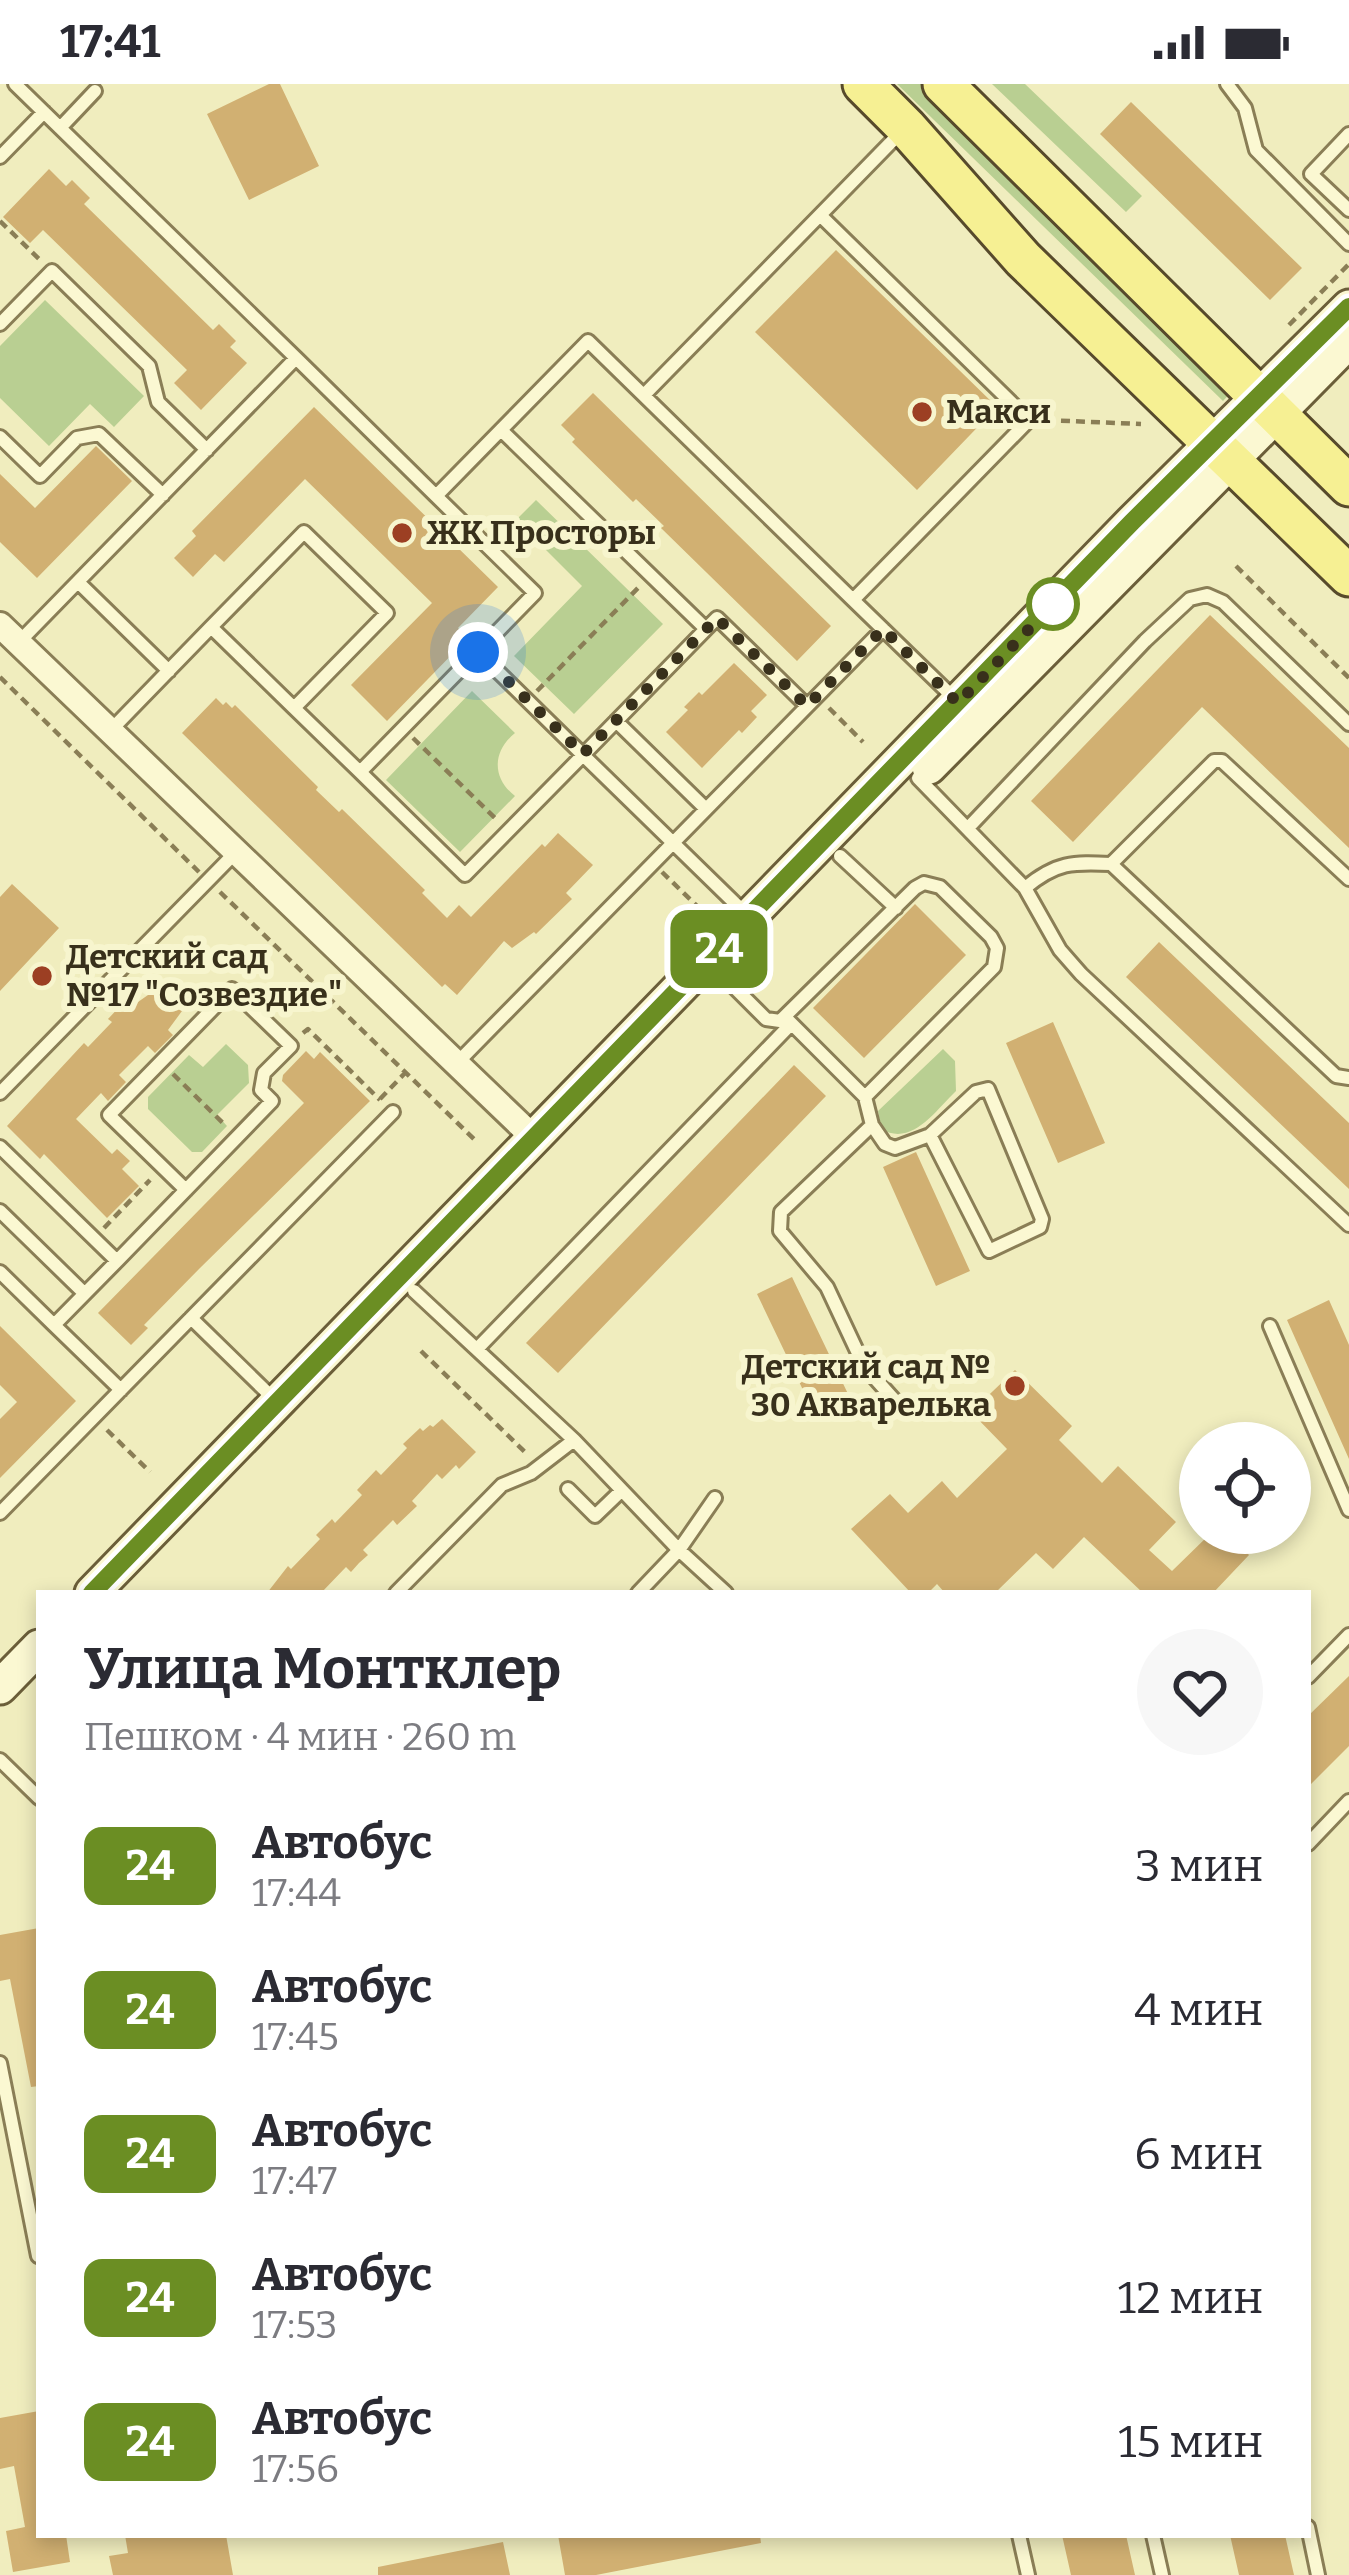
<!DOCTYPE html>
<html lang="ru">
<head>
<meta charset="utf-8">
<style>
	body { margin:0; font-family:Bitter,serif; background:#f7f7f7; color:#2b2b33; height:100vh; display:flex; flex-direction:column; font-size:45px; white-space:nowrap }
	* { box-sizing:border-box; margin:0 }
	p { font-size:39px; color:#7c7c81 }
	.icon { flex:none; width:66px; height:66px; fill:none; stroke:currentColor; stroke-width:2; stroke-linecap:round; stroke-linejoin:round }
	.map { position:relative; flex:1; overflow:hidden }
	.side { position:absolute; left:36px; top:1506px; width:1275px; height:948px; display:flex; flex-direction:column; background:#fff; border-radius:0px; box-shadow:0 6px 18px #0003 }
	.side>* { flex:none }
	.badge { padding:0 24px; border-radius:18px; font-size:42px; line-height:78px }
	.buttons { position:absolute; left:1179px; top:1338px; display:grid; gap:24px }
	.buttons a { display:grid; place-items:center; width:132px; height:132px; border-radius:50%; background:#fff; box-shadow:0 6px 18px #0003; font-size:60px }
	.you { position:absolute; width:60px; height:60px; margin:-30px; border:9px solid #fff; border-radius:50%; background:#1a73e8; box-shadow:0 0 0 18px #1a73e833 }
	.map>.badge { position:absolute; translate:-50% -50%; box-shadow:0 0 0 6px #fff }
	.round { display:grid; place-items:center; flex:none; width:126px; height:126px; border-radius:63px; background:#f7f7f7 }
	.headline { display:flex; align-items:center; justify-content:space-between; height:204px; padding:0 48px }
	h1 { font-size:57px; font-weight:700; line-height:90px }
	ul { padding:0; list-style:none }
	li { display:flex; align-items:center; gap:36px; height:144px; padding:0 48px }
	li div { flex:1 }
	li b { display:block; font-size:45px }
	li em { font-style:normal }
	li .badge { min-width:132px; font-weight:700; text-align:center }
	.status { display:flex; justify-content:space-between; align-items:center; height:84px; padding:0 60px; background:#fff; direction:ltr }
	.status svg { height:33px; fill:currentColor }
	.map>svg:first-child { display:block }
</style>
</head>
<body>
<div class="status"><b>17:41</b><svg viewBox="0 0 49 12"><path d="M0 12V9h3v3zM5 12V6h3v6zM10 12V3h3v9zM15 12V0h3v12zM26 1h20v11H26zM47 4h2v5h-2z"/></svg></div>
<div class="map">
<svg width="1349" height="2491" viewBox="0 0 1349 2491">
	<rect width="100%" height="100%" fill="#f0edbe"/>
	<path fill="#b9cf92" d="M897,0H924L1235,304L1223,317Z
		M992,0H1025L1142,112L1126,128Z
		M45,216L144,312L114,343L90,320L49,362L0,314V262Z
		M536,416L663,540L574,630L514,572L582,502L516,436Z
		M472,607L515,649C492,668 492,694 515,712L460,768L386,696Z
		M226,960L248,981L249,999L217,1031L227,1042L202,1068H192L148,1025V1013L189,971L203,983Z
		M943,965L955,977L956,1007C935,1027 912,1063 881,1045L878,1027Z"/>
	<path fill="#d1b072" d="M269,0H280L319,82L249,116L207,30Z
		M1131,18L1302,184L1270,216L1100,50Z
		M49,85L66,102L72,96L90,114L84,120L213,246L219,240L236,257L230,263L247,279L201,326L174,299L187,286L43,146L30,159L3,133Z
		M836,166L997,323L917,406L755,248Z
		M593,309L831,542L797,577L661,444L664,442L636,415L633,418L572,358L575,355L561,341Z
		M314,323L498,503L458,544L468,554L387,637L351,601L432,519L305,395L224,478L215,470L193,493L174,474L196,452L192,447Z
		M96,362L132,397L37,494L0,458V390L35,424Z
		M1210,531L1349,664V764L1202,623L1073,758L1031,717Z
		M734,579L767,611L751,627L757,633L742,649L739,646L702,684L666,648L688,626L684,623L699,608L702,611Z
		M216,614L223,621L226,618L232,624L235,621L318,703L316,706L339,728L342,725L425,806L422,809L447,834L459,821L471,833L542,760L545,763L558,749L593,781L566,809L572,815L536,850L534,848L512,864L504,857L457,911L445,900L442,903L182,649Z
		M12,800L59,844L0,907V813Z
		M915,820L966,871L864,974L813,924Z
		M1159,858L1349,1039V1105L1126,893Z
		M158,904L182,927L168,946L173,951L155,969L148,962L119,991L126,998L108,1017L101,1009L76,1035L112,1070L117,1065L130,1077L122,1085L139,1102L107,1134L44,1070L40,1075L7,1042L84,959L88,963L112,938L108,935L124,918L133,913L138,918Z
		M1053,938L1105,1059L1058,1079L1006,959Z
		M306,967L314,975L320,968L370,1017L200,1184L144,1241L148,1244L131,1261L98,1229L304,1019L282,997L283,991Z
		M794,981L826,1012L558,1289L526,1259Z
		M916,1068L970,1187L936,1202L883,1083Z
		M792,1193L849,1312L814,1329L757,1210Z
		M1329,1216L1349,1261V1375L1287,1236Z
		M0,1242L76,1317L0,1394V1335L17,1318L0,1301Z
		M1015,1286L1072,1342L1059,1356L1102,1399L1118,1382L1176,1438L1149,1466L1172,1487L1211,1449H1227L1249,1471L1213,1509H1143L1084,1453L1053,1485L1036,1469L995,1509H945L937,1500L928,1509H911L851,1445L890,1410L908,1429L942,1397L957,1414L1007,1365L971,1328Z
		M442,1335L476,1368L459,1385L456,1381L442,1395L437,1390L412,1417L417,1422L397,1441L393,1436L363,1466L368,1471L359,1479L351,1488L346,1483L321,1509H267L288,1482L291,1485L320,1455L316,1451L332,1435L335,1439L362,1411L357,1406L376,1386L381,1391L407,1364L403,1360L420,1344L423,1347L430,1341L433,1343Z
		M1349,1592V1662L1308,1703V1632Z
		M39,1844V2002L31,2003L10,1895L0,1897V1851Z
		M39,2327V2451H66L70,2478L13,2488L6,2447L25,2443L14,2382L0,2385V2334Z
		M125,2451H226L233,2491H113L109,2472L128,2469Z
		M558,2451H760L761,2459L596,2491H565Z
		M1062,2451H1126L1135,2491H1071Z
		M1230,2451H1285L1294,2491H1239Z
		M503,2458L510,2491H378V2483Z"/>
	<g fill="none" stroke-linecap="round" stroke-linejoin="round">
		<defs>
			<path id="lane" d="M15,0L296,274
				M1227,0L1245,24L1256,66L1349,160
				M60,44L95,7
				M901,48L820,131L1029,336L853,516L954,614
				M1349,50L1311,90L1349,126
				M0,73L44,28
				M0,240L52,187L149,282L158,318L207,366
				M644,311L820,131
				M501,346L706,545L583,671L746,830
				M0,353L40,392L77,354L99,350L163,411
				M78,498L169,587
				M706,545L717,534L807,622
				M19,558L296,274L436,412
				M294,624L360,688L535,509L436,412L588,257L853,516
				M616,637L706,725
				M111,646L211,543L294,624L387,529L304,448L211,543
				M360,688L465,791L583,671L478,568
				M918,694L1025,804C1056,778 1073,778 1111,780L1214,677H1222L1349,795
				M968,744L1145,557L1190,515L1207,511L1223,518L1349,640
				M840,772L896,824
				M1111,780L1336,992L1349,994
				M1025,804L1060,866L1081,890L1349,1141
				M723,892L766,935L780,937L915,804L924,799L940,803L991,853L997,864L994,883L865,1013
				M786,934L865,1013L872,1041L781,1128L780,1147L827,1203L864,1282L897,1319
				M457,979L883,545
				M0,1009L236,768
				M872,1041L885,1060L895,1064L930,1051L989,1167L1040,1143L1042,1135L988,1005L976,1008L930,1051
				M0,1063L117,1177L272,1017L261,1006L264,989L291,962L232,905L109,1031L186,1106
				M0,1127L84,1209
				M117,1177L54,1241L121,1306
				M0,1188L54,1241
				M414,1207L574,1356L679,1466L726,1509
				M191,1234L276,1317
				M1270,1242L1349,1426
				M477,1265L791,940
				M568,1405L595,1432L621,1407
				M0,1429L393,1028
				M396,1509L502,1401L531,1389L574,1356
				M638,1509L679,1466L715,1414
				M1308,1593L1349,1551
				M0,1676L39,1714
				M1308,1760L1349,1717
				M0,1979L38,2172
				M1308,2443L1318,2491
				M1019,2451L1028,2491
				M1153,2451L1162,2491"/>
			<path id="street" d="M0,541L534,1054"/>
			<path id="secondary" d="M929,683L1349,257
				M92,1509L1132,438L1349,223
				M0,1603L39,1563"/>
			<path id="primary" d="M863,0L906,43L1023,175L1349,492
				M943,0L1349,402"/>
		</defs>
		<use href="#lane" stroke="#8a7e56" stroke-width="18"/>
		<use href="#street" stroke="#8a7e56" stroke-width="30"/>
		<use href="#secondary" stroke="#6b5e39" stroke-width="39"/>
		<use href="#primary" stroke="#574a2b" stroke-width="45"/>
		<path stroke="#8a7e56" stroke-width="4.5" stroke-dasharray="9 6" stroke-linecap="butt" d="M0,137L39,175
			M1289,241L1349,180
			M1046,336L1141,340
			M1236,482L1349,594
			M0,593L199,788
			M537,607L638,504
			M829,624L863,658
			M413,654L495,734
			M662,788L701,826
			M220,808L474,1055
			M144,883L187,925
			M303,949L308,945L380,1016
			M173,990L225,1041
			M380,1015L405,989
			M104,1144L150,1096
			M421,1267L527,1370
			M107,1346L150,1388"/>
		<use href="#lane" stroke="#fbf8d2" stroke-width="12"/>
		<use href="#street" stroke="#fbf8d2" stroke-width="24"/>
		<use href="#secondary" stroke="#fbf8d2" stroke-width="33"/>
		<use href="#primary" stroke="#f6f093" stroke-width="39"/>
	</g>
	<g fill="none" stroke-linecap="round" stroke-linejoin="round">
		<defs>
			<path id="line" d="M92,1509L1132,438L1349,223"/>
		</defs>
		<use href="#line" stroke="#fff" stroke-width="27"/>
		<use href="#line" stroke="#6b8e23" stroke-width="18"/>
		<path stroke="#38301b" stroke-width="12" stroke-dasharray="0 21.6" d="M478,568L583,670L717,534L807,622L883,545L958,619L1053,520"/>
	</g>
	<g fill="#9c3f23" stroke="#f7f5ce" stroke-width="4.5">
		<circle cx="922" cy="328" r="12"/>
		<circle cx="402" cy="449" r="12"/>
		<circle cx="42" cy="892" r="12"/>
		<circle cx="1015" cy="1302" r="12"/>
	</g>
	<circle fill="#fff" stroke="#6b8e23" stroke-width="6" cx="1053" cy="520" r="24"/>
	<g text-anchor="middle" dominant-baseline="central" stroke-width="12" stroke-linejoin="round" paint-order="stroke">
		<g font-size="33" font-weight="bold" fill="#38301b" stroke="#f7f5ce" text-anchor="start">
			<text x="946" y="328">Макси</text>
			<text x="426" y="449">ЖК Просторы</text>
			<text x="66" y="873">Детский сад<tspan x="66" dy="38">№17 "Созвездие"</tspan></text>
			<text x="991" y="1283" text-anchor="end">Детский сад №<tspan x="991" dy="38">30 Акварелька</tspan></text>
		</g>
	</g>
</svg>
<div class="buttons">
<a><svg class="icon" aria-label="locate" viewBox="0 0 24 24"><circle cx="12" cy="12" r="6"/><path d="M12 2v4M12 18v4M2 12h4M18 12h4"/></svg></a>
</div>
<div class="you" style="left:478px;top:568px"></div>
<b class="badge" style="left:719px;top:865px;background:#6b8e23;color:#fff">24</b>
<section class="side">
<div class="headline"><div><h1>Улица Монтклер</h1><p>Пешком · 4 мин · 260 m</p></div><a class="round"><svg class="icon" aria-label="heart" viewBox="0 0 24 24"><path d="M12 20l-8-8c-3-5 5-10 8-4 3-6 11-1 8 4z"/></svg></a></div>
<ul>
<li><span class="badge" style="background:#6b8e23;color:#fff">24</span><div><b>Автобус</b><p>17:44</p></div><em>3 мин</em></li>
<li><span class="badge" style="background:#6b8e23;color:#fff">24</span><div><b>Автобус</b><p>17:45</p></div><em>4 мин</em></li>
<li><span class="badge" style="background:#6b8e23;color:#fff">24</span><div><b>Автобус</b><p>17:47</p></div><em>6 мин</em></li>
<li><span class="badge" style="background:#6b8e23;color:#fff">24</span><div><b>Автобус</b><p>17:53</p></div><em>12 мин</em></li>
<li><span class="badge" style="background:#6b8e23;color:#fff">24</span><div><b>Автобус</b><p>17:56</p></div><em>15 мин</em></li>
</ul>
</section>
</div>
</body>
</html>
